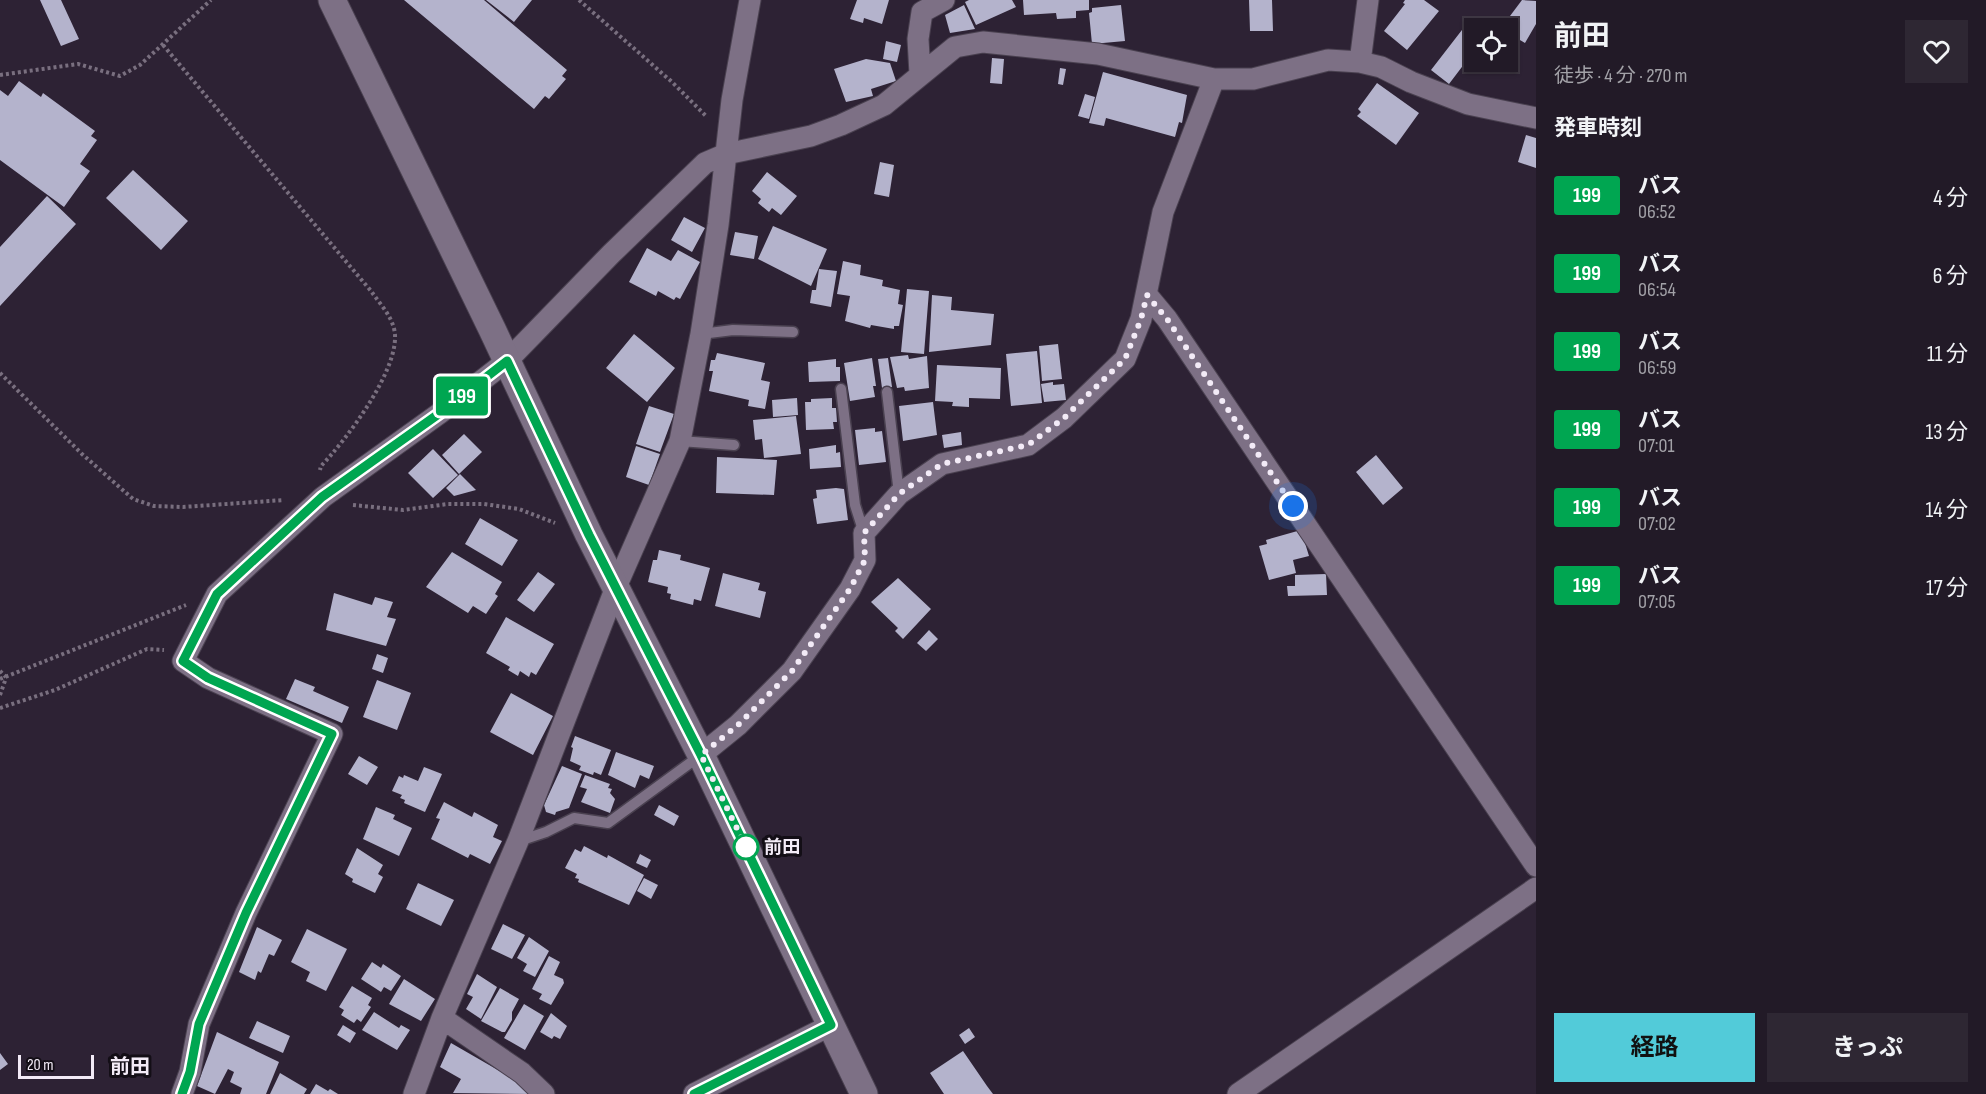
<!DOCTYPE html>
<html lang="ja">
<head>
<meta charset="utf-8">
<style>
	body { margin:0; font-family:"Sofia Sans Condensed","Noto Sans JP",sans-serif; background:#2e2733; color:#f1f3f6; height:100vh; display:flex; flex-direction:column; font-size:22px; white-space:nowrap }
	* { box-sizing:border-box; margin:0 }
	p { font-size:20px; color:#a2a1a7 }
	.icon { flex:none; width:33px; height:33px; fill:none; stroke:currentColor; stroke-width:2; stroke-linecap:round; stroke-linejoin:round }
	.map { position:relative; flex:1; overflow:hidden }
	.drawer { display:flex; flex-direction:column; background:#221a27; width:450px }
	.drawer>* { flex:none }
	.badge { padding:0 12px; border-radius:4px; font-size:21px; line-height:39px }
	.fabs { position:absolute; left:1464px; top:18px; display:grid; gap:12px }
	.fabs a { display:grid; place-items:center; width:54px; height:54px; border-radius:0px; background:#221a27; box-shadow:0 2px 4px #0004,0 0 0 2px #3f3844; font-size:30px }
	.scale { position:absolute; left:18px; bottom:15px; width:76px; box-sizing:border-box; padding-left:6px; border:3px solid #f3ebf7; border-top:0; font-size:16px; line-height:21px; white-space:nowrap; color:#f3ebf7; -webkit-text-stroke:4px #130e16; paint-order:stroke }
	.you { position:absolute; width:30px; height:30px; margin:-15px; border:4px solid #fff; border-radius:50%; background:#1a73e8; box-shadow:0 0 0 9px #1a73e833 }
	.map>.badge { position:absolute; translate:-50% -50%; box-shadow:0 0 0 3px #fff }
	h2 { padding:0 18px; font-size:22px; line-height:54px }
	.round { display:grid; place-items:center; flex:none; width:63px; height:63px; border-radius:0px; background:#2e2733 }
	.headline { display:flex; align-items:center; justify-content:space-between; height:102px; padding:0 18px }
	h1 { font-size:28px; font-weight:700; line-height:45px }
	.cta { display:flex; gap:12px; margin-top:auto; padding:12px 18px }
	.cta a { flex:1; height:69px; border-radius:0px; background:#52cbd9; color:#111; font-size:24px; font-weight:700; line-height:69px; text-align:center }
	.cta a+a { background:#2e2733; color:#f1f3f6 }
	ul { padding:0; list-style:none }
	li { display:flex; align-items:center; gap:18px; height:78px; padding:0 18px }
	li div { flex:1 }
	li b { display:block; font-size:22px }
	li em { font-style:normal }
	li .badge { min-width:66px; font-weight:700; text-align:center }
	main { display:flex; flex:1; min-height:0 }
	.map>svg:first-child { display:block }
</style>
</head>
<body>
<main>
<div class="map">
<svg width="1536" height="1094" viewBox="0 0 1536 1094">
	<rect width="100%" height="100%" fill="#2d2234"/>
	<path fill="#b4b3cc" d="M40,0H61L79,39L61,46Z
		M404,0H484L567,70L562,76L566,79L549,99L545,96L534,109Z
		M486,0H532L514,22Z
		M857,0H889L882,24L864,18L863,23L850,19Z
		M969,0H1012L1016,7L976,25L965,2Z
		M1023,0H1089V10L1076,11V18L1057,19L1056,13L1024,15Z
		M1249,0H1272L1273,31H1250Z
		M1405,0H1424L1439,11L1407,50L1384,31L1405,4L1403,3Z
		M1522,0L1536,1V24L1525,43L1508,33V28H1501Z
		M964,5L975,29L950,33L945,15Z
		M1121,5L1125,41L1092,44L1089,13L1092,12V8Z
		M1472,17L1486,28H1474V51L1449,84L1431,70Z
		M886,41L901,45L897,62L883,59Z
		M992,58L1004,59L1002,84L990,83Z
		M866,59L890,63L896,81L871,89L873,96L846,102L834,69Z
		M1060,68L1066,69L1063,85L1058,84Z
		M1103,72L1187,95L1182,123L1179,122L1175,137L1106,118L1104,126L1089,123Z
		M19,81L41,97L43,93L95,131L91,136L97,140L80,164L90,171L64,207L0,160V90L8,96Z
		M1377,83L1419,113L1396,145L1357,116L1361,112L1358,109Z
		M1085,94L1095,97L1089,119L1078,116Z
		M1526,135L1536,138V168L1518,162Z
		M880,162L894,165L889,197L874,194Z
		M133,170L188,221L161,250L106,198Z
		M767,172L797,196L781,215L772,208L769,212L758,203L761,199L752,191Z
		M47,196L76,224L0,306V247Z
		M684,217L705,228L692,252L671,240Z
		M773,226L827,249L811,286L758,259Z
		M735,232L758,236L754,259L730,255Z
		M647,248L671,261L678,250L700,262L680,299L676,297L674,300L658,291L656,296L629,282Z
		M843,261L861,265L860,275L883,280L882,286L900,290L898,304L903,305L899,326H894V329L871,325L870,328L845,321L850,296L837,294Z
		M819,269L837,271L831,307L810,303L812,290H816Z
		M907,289L929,291L924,354L901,352Z
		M932,295L952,297L951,310L994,314L991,345L929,352Z
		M634,334L675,368L647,402L606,368Z
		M1058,344L1062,379L1042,381L1039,346Z
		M1037,351L1042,403L1011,406L1006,354Z
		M717,353L765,363L761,380L770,382L765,409L748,406L749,400L709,391L713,371H709L711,360H715Z
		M908,355L909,359L927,356L929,388L905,391L904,387L897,388L890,357Z
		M872,358L876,386H873L875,397L850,401L844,363Z
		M888,358L892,387L882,388L878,359Z
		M836,359V367H840V381L809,382L808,362Z
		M937,365L1001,368L1000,399L969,398V407L952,406L953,402L935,401Z
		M1053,382V385L1064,384L1066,400L1044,402L1041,384Z
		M797,398L798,415L773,417L772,400Z
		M832,398V408H836L837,422H833L834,429L806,430L805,402H811V399Z
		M933,402L937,435L903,441L899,406Z
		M649,406L674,414L660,452L636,444Z
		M796,416L801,454L764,458L762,439L755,440L753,420Z
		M875,428V432L882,431L886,462L859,465L855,430Z
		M961,432L962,445L944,448L942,435Z
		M464,434L482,452L459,474L442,455Z
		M836,445V453L840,452L841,467L810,469L809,449Z
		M636,446L660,454L649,485L626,477Z
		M433,449L458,475L433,498L408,473Z
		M1376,455L1403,488L1383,505L1356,472Z
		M717,457L777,460L774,495L716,493Z
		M460,474L476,490L454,496L446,488Z
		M836,488L844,489L848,520L817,524L813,499L817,498L816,490Z
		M480,518L518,540L502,566L465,544Z
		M1301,530L1309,556L1293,560L1296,573L1269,580L1259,546L1267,544L1266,540Z
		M659,550L681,555L680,560L710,568L701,601L694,599L693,605L670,599L671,594L667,593L668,587L648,582L653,560H657Z
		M452,552L502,582L495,594L498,596L486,614L473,606L468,613L426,587Z
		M538,572L555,584L534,612L517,600Z
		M723,573L760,583L758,590L766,592L760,618L715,606Z
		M1326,574L1327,595L1288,596L1287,586H1295V575Z
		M898,578L931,609L903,639L895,631L898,628L871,602Z
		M334,593L372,605L375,597L393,602L387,617L396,619L386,646L326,630Z
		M506,617L554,644L536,675L531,672L529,677L520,671L518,676L508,670L510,667L486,653Z
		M929,630L938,639L926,651L917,643Z
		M377,654L388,658L383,673L372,669Z
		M295,679L315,687L313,691L349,707L342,723L286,699Z
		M377,680L411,693L397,730L363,717Z
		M511,693L553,716L533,755L490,732Z
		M575,736L611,750L601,775L594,772L593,775L579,770L581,766L570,761L573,748L571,747Z
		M616,752L654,766L649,779L640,775L635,788L608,775Z
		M359,756L378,767L367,785L348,774Z
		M562,766L582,774L569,808L556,812L555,815L546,812L544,805Z
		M424,767L442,774L425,812L404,803L405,800L400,798L402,795L392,791L399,776L403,778L404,775L418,781Z
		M585,775L610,784L608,788L612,789L610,793L615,799L610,813L581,802L587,789L580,787Z
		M444,802L472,817L474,812L498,825L493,837L502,841L490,864L470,854L468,858L431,839L440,819L436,818Z
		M659,805L679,816L674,826L654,815Z
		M376,807L395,815L393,819L412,828L399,856L363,839Z
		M584,846L607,858L608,855L644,875L629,905L578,882L579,879L575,878L577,874L565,868L575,849L581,852Z
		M357,848L383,865L378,874L383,877L375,893L352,882L353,879L345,874Z
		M640,854L651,860L647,868L636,863Z
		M644,878L658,885L651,899L637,891Z
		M418,883L454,900L441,926L406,909Z
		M503,924L525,935L512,959L491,949Z
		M257,927L282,940L274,956L269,954L261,973L258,971L255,980L239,972Z
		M307,929L347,949L326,991L306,981L310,972L291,962Z
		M529,937L549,951L535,977L523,971L527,964L517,958Z
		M549,956L560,962L554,975L563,979L564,983L551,1005L539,999L542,994L532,989Z
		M372,962L381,968L383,964L401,976L391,991L384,987L381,992L361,979Z
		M477,974L497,987L481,1019L466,1009L473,997L467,994Z
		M404,979L435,999L421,1021L389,1004Z
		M352,986L372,998L368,1005L371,1007L361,1022L357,1019L354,1023L341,1015L344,1010L339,1007Z
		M500,988L519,999L512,1012V1020L505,1032H502L481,1021Z
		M524,1004L544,1016L525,1050L504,1038Z
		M374,1012L399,1028L401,1025L410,1030L397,1050L362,1030Z
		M551,1013L567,1026L560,1039L554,1036L552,1039L540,1032Z
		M257,1021L290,1036L283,1053L249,1038Z
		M343,1025L356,1033L350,1043L337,1035Z
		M969,1028L975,1037L965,1044L959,1035Z
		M217,1032L279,1062L266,1094H240L242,1088L230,1082L234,1072L228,1069L215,1094L197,1086Z
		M451,1043L510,1077L532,1094L453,1093L461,1079L440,1067Z
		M963,1051L987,1086L993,1094H944L930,1073Z
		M0,1053L8,1064L0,1070Z
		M280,1073L307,1089L304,1094H270Z
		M316,1084L328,1091L330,1089L338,1094H310Z"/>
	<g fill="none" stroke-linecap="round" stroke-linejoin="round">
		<defs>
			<path id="service" d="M701,334L733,330L793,332
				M841,389L855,505L864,533
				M887,392L899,494
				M680,441L734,445
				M519,841L546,832L574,818L608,823L701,755"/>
			<path id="minor" d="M1360,62L1368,0
				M920,74L918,39L922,12L944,0
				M1147,295L1167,319L1536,866
				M701,755L738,725L792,671L850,589L865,560L864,533L899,494L942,464L1028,445L1064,418L1125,359L1141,319L1163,212L1214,79
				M442,1018L522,1073L544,1094
				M182,1094L190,1072L199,1024L246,913L332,734L208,678L183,661L217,594L323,497L440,413L507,361L611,254L705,163L726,154L811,136L841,125L884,105L955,47L983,42L1098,54L1214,79H1253L1328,60L1360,62L1381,67L1411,82L1468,104L1536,118
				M414,1094L442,1018L518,841L616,587L680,441L701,334L718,225L732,100L750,0
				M694,1094L831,1025
				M1238,1094L1536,888"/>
			<path id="tertiary" d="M332,0L492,329L589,535L701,755L864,1094"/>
		</defs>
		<use href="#service" stroke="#4a4150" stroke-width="13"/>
		<use href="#minor" stroke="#4a4150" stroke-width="23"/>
		<use href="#tertiary" stroke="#4a4150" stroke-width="29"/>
		<path stroke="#796f7f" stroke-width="4" stroke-dasharray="3 3" stroke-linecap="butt" d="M579,0L672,82L707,117
			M163,45L371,291C380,304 394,318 395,335C397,373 346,440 321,466L320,470
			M0,75L78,64L120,76L140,65L211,0
			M0,373L82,454L133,499L154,506L183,507L284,500
			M353,505L403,510L448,504H484L519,509L555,523
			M0,671L6,677
			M0,679L186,605
			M0,695L6,678
			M0,708L55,690L147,649L164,650"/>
		<use href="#service" stroke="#7d7085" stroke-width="10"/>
		<use href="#minor" stroke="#7d7085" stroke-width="21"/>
		<use href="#tertiary" stroke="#7d7085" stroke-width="27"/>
	</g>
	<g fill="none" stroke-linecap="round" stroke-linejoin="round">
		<defs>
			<path id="line" d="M182,1094L190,1072L199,1024L246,913L332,734L208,678L183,661L217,594L322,497L440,413L507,361L589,535L701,755L831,1025L694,1094"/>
		</defs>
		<use href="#line" stroke="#fff" stroke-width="14"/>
		<use href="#line" stroke="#00a651" stroke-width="9"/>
		<path stroke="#f3ebf7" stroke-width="6" stroke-dasharray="0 10.8" d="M746,847L701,755L738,725L792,671L850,589L865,560L864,533L899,494L942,464L1028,445L1064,418L1125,359L1141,319L1147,295L1167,319L1293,506"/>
	</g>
	<circle fill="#fff" stroke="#00a651" stroke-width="3" cx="746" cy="847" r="12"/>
	<g text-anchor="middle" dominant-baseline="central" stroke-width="6" stroke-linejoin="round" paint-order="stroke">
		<g font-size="18" font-weight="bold" fill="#f3ebf7" stroke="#130e16" text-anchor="start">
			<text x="764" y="847">前田</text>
		</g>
		<g font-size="20" font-weight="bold" fill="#f3ebf7" stroke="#130e16">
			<text x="130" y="1067">前田</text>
		</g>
	</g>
</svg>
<div class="fabs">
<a><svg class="icon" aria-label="locate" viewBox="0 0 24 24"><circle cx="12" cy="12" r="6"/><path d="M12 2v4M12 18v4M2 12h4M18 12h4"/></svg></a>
</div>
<div class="scale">20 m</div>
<div class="you" style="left:1293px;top:506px"></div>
<b class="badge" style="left:462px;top:396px;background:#00a651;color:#fff">199</b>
</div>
<section class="drawer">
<div class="headline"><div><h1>前田</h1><p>徒歩 · 4 分 · 270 m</p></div><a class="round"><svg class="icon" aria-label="heart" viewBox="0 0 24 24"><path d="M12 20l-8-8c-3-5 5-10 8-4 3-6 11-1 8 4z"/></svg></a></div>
<h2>発車時刻</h2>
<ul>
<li><span class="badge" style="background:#00a651;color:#fff">199</span><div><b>バス</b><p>06:52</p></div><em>4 分</em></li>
<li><span class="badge" style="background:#00a651;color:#fff">199</span><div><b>バス</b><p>06:54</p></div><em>6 分</em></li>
<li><span class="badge" style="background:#00a651;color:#fff">199</span><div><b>バス</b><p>06:59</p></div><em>11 分</em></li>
<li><span class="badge" style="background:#00a651;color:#fff">199</span><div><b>バス</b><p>07:01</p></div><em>13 分</em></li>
<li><span class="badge" style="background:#00a651;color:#fff">199</span><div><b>バス</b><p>07:02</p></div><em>14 分</em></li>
<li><span class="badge" style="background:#00a651;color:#fff">199</span><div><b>バス</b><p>07:05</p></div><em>17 分</em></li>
</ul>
<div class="cta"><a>経路</a><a>きっぷ</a></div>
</section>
</main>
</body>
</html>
